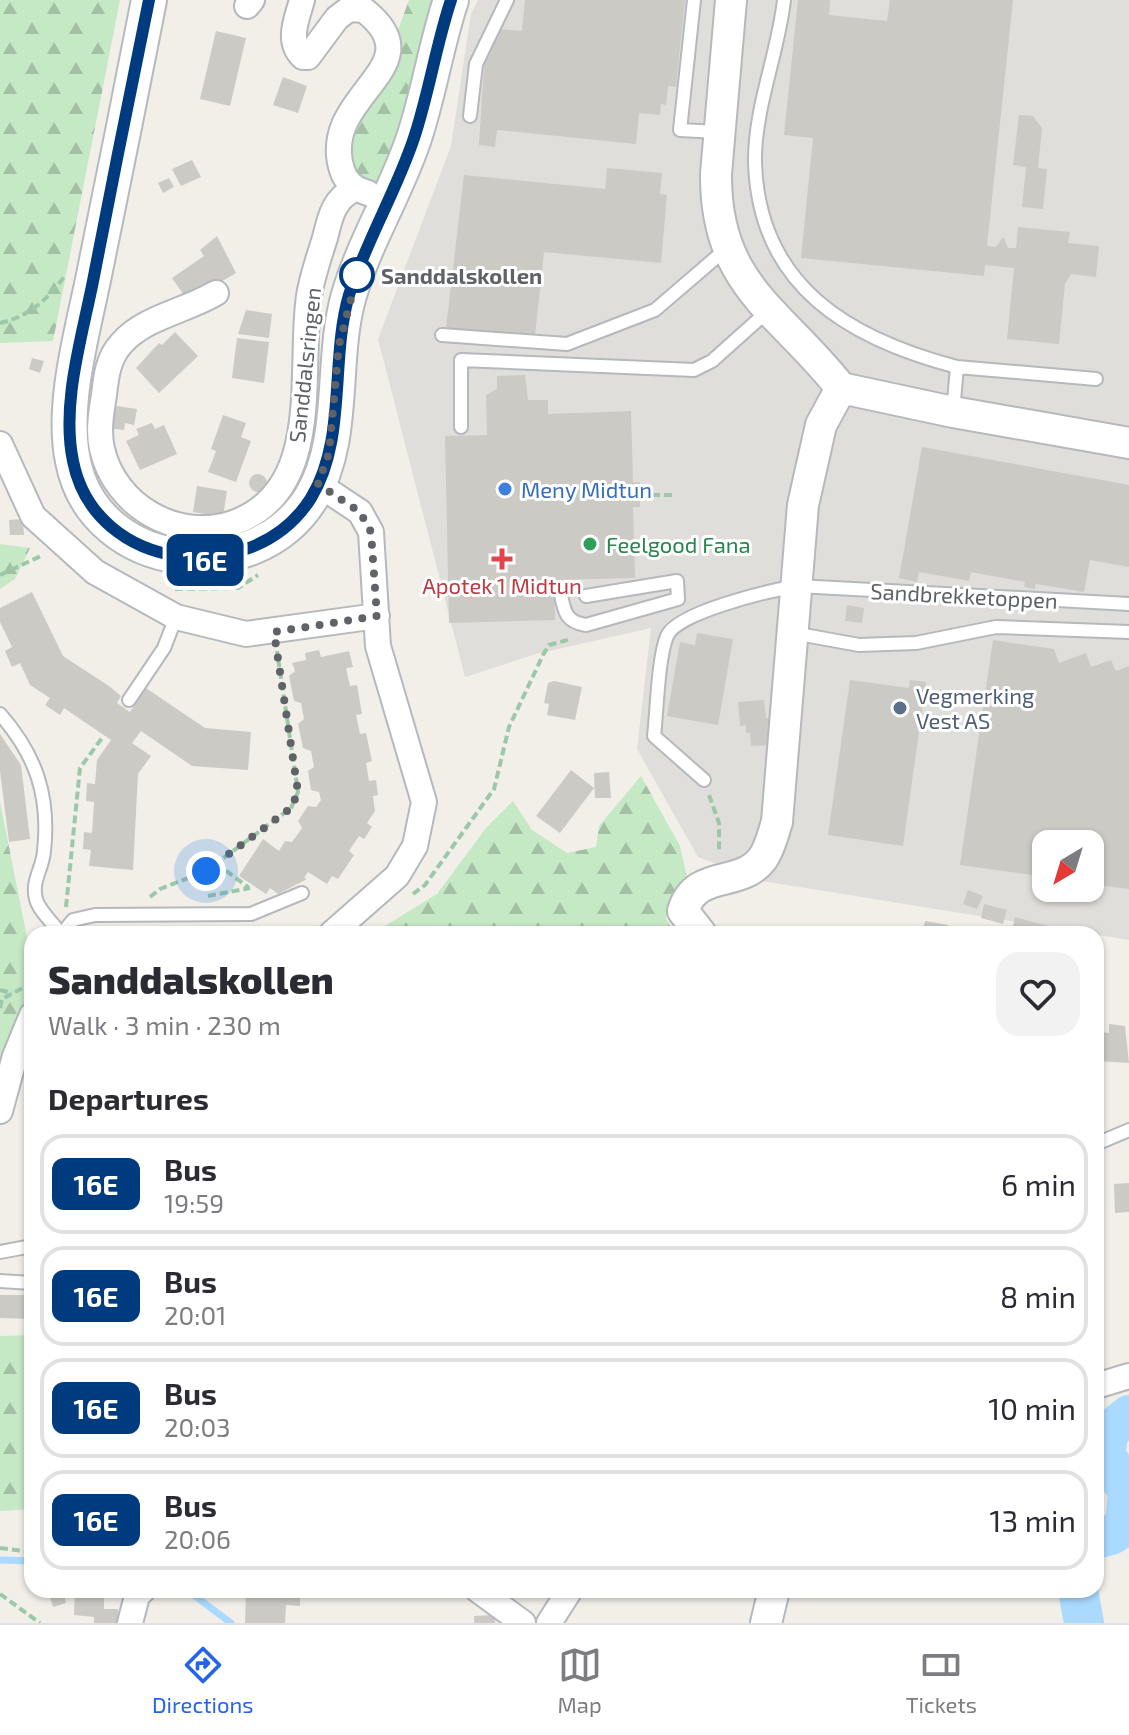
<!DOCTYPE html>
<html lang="en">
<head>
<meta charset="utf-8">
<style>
	body { margin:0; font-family:"Exo 2",sans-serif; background:#f2f2f3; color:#2b2b33; height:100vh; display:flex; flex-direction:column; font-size:30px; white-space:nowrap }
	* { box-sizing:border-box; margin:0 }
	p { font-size:26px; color:#7c7c81 }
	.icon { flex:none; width:44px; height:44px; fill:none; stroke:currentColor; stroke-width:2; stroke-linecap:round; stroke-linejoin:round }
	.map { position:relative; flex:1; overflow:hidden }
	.side { position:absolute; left:24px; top:926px; width:1080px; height:672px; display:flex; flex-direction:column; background:#fff; border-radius:24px; box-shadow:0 2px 6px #0004 }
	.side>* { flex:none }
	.badge { padding:0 16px; border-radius:12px; font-size:28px; line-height:52px }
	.needle { width:52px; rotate:218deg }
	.tools { position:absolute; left:1032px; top:830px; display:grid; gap:16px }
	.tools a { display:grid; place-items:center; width:72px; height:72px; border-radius:16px; background:#fff; box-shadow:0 2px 6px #0004; font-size:40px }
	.you { position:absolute; width:40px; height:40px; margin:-20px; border:6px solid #fff; border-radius:50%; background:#1a73e8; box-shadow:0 0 0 12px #1a73e833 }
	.map>.badge { position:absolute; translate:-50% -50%; box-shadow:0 0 0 4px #fff }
	h2 { padding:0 24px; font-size:30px; line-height:72px }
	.round { display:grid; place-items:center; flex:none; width:84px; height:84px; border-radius:24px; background:#f2f2f3 }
	.summary { display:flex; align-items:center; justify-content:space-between; height:136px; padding:0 24px }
	h1 { font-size:38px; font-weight:800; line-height:60px }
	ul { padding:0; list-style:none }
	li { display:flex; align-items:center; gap:24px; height:100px; margin:0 16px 12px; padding:0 8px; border:4px solid #e1e1e2; border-radius:24px }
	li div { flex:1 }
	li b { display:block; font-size:30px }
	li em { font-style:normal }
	li .badge { min-width:88px; font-weight:700; text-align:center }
	.dock { display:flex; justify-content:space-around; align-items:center; height:112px; border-top:2px solid #e1e1e2; background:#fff; font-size:22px; color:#7c7c81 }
	.dock a { display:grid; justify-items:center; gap:4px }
	.dock .selected { color:#2563eb }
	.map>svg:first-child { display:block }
</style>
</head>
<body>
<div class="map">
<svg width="1129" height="1623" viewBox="0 0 1129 1623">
	<defs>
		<pattern id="forest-firs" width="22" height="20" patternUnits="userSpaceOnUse" patternTransform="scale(2)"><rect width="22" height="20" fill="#c5e8c5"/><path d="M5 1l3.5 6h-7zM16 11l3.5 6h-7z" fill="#a3c0a4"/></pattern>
	</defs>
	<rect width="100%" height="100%" fill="#f1efe8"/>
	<path fill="#e0deda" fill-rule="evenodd" d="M478,0H1129V940L762,881L698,857L637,749L651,628L536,654L465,677L378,339L451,146L471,14ZM1046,844H1090V888H1046Z"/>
	<path fill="url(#forest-firs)" d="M0,0H120L53,341L0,343Z
		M409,0H433L416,83L382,177L371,186L355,179L344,147L394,41Z
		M0,544L30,548L15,579L0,589Z
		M641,776L680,846L687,877L672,898L666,918L674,934H372L437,894L486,828L513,801L532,830L567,853L596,847L599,826Z
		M0,802L32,962V986L0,1067Z
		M32,1335V1509L0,1511V1336Z"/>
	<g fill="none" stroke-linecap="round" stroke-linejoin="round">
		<path stroke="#aadaff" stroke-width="7" d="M0,1560L32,1561
			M195,1596L231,1623"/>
		<path stroke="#aadaff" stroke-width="40" d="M1096,1539L1111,1535L1125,1526L1128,1492L1105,1454L1109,1431L1129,1415
			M1078,1590L1084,1623"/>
	</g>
	<path fill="#cccac5" d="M525,0H685L676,87L668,86L666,105L661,104L660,115L639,113L636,144L497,130L495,147L479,145L484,65L500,29L522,31Z
		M798,0H830L829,15L887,21L890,0H1013L987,246L996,247L1003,237L1008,248H1016L1018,227L1070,232L1068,243L1099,246L1096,277L1071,274L1065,284L1059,344L1007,339L1014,268L985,265L984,276L801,258L813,138L784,135Z
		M216,31L246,38L230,106L200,99Z
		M283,77L307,86L298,113L273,105Z
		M1019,115L1033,116L1042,128L1038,168L1047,169L1043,209L1022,207L1026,167L1013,165Z
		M192,160L201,177L181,186L172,169Z
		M607,168L662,173L660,194L667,195L661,263L544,252L535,336L446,328L464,175L605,189Z
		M169,178L174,187L163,193L158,183Z
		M217,236L236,273L188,301L172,278L204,256L200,250Z
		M246,310L272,314L269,338L238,334Z
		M175,332L198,356L159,393L136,368L159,343L162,345Z
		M237,338L269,342L264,383L232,378Z
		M32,358L44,361L40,373L29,369Z
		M525,375L528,400H548V414L631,411L633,482H640V507H633L635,578L554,580L555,620L449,623L445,436L487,435L486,395L497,389V376Z
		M110,405L137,409L134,425L125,423L124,430L106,428Z
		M223,415L246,423L241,437L251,441L236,482L208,472L216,451L211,449Z
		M152,423L155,429L164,425L177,454L140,470L126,441L139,435L136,429Z
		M922,447L1129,485V567L1090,560L1084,592L1036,584L1035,589L1024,587L1025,582L971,572L969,581L919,572L917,582L899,578Z
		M249 483a9 9 0 1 1 18 0a9 9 0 1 1-18 0Z
		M197,486L227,491L223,517L193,512Z
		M23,519L24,535H10L9,520Z
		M32,592L63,656L109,686L121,696L117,703L130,712L146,688L205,728L251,732L248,770L192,766L141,731L132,743L151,756L138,774L133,870L89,866L91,850L83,849L84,832L92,833L94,802L86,801L87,783L95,784L97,760L111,740L64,708L60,715L45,705L50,698L30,685L20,663L12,667L5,651L12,647L0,622V608Z
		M847,605L864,608L862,623L845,621Z
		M697,633L733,639L718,725L667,716L680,642L695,645Z
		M993,640L1054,649L1059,663L1086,653L1091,667L1111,660L1116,671L1129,666V889L1090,884V844H1046V877L960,865Z
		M319,650L321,657L349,651L353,667L346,668L350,686L357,685L362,714L356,715L360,734L366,733L372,761L366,763L369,781L376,780L378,795L373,796L375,811L367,823L372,827L364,839L359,836L349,851L354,855L338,879L332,876L327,884L308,872L304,878L307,879L278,894L270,888L266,894L239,876L263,839L279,851L285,841L292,842L302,828L298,821L308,806L316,807L321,800L319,792L311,790L308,771L314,767L311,751L303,748L298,724L304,719L301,703L294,701L289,676L295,671L292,663L306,660L305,653Z
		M850,680L909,688L910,680L926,682L903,846L828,835Z
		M554,681L582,687L575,720L547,715L549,704L544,703L548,683Z
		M764,700L766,718H770L769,745L751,746L750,733H746V725L740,726L738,702Z
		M0,734L21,765L30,839L9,842L0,771Z
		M571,770L594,788L560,833L536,816Z
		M609,772L611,798H595L594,773Z
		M968,890L983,896L977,909L963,904Z
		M984,904L1007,910L1003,924L981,918Z
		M1015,917L1055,928L1054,934H1011Z
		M925,921L948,925L946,934H914L916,928L923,929Z
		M1109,1024L1125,1026L1129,1063L1099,1061L1101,1032L1109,1033Z
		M1129,1183V1212L1115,1213L1114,1184Z
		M0,1295H32V1319L0,1318Z
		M75,1590H98V1598H104V1609H118V1623H94V1617L74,1615Z
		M246,1590H300V1606L286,1605L285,1623H245Z
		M63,1592L66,1603L53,1607L50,1596Z
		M495,1615V1623H474V1616Z"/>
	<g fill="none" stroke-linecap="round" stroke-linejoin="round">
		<defs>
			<path id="service" d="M694,0L680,130L718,132
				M784,0C778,54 754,109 755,163C759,287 850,339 957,367
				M470,116L476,64L507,0
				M442,335L567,344L655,310L726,249
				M953,412L957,367L1096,379
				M461,427V360L694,370L712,361L768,311
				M560,590C564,609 564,622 586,625L678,599L677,581L586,596
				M793,633L859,645L916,643L996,627L1129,632
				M129,700L164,648L176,617
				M0,714C36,755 50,796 44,851C43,868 31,881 36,899C39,911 54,924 61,934
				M704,780L654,736C657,710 658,658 667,636C677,612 772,590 798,586L1129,604
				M62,934L73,920L95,915L251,914L302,893
				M1096,1144L1129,1130
				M0,1252L32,1246
				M0,1281L32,1283"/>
			<path id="minor" d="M302,0C297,19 286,41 303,57H308L337,18L349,9L364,10C438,68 318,94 342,170C346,183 355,189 368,193
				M247,6L252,0
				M216,293C186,311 144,317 121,344C108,358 106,377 104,395C101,413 98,431 102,449C115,506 177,542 233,523C325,491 298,371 309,296C312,277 319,257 325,238C330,217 334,198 355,189
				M0,444L33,516L95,572L176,617L246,634L377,616
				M318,484L360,512L371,532L378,646L424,802L415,846L397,876L331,934
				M0,1111L15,1056L32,1015
				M1096,1386L1129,1376
				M478,1590L523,1623
				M130,1623L137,1596L143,1590
				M549,1623L570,1590"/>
			<path id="tertiary" d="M841,388L953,412L1129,443
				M701,934L683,911C696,868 741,889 763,858C770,848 773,834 777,822L803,505L821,425L841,388C780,310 715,286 716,174L731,0
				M766,1623L774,1590"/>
			<path id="secondary" d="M149,0C131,92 113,183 94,275C83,330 61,405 73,461C95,573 254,590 311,498C347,439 330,360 349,295C365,241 396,192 414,138C429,93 436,45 451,0"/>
		</defs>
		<use href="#service" stroke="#b5b8bc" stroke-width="16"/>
		<use href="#minor" stroke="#b5b8bc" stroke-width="28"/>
		<use href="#tertiary" stroke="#b5b8bc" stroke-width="34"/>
		<use href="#secondary" stroke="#b6babf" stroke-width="38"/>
		<path stroke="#9cc7a9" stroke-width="4" stroke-dasharray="8 4" stroke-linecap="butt" d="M0,323C28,317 47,300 64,277
			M640,495H674
			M0,575L41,556
			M175,589L238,588L258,575
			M709,795L719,823V853
			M221,860L225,870L248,887
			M413,894L425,885L494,789L509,727L543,655L549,645L571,639
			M208,896L250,888
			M150,897L160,889L206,871L291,808L298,792L277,651
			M66,907L80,768L102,738
			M0,990L12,993
			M0,1008L2,999L32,983
			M0,1548L32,1552
			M0,1594L40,1623"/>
		<use href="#service" stroke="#fff" stroke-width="12"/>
		<use href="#minor" stroke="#fff" stroke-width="24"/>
		<use href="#tertiary" stroke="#fff" stroke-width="30"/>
		<use href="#secondary" stroke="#fff" stroke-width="34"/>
	</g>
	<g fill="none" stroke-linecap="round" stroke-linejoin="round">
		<defs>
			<path id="line" d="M149,0C130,94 111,187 93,281C82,337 61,404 73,461C95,573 253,590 311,498C347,439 330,360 349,295C366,241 396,192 414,138C429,93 436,45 451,0"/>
		</defs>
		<use href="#line" stroke="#fff" stroke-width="18"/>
		<use href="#line" stroke="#003b80" stroke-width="12"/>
		<path stroke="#5f6368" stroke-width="8" stroke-dasharray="0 14.4" d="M206,871L291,808L298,792L274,632L377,616L371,532L360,512L318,484L329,453L339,345L358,272L357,275"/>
	</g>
	<circle fill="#fff" stroke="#003b80" stroke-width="4" cx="357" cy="275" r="16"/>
	<circle fill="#3f7fe0" stroke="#fff" stroke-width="3" cx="505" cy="489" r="8"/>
	<circle fill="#2e9e5b" stroke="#fff" stroke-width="3" cx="590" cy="544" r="8"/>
	<path fill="#e0444e" stroke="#fff" stroke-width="3" d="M498 547h8v8h8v8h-8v8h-8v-8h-8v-8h8z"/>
	<circle fill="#5c6f8a" stroke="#fff" stroke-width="3" cx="900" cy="708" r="8"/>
	<g text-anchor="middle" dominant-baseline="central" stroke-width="6" stroke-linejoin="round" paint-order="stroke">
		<g font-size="22" font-weight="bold" fill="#5f6368" stroke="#fff" text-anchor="start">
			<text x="381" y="275">Sanddalskollen</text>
		</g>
		<g font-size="22" fill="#5f6368" stroke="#fff">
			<text transform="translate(304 365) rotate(-84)">Sanddalsringen</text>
			<text transform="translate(964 595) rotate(3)">Sandbrekketoppen</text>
		</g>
		<g font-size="22" fill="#366cbe" stroke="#fff" text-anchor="start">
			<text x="521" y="489">Meny Midtun</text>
		</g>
		<g font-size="22" fill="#27864d" stroke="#fff" text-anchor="start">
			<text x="606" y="544">Feelgood Fana</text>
		</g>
		<g font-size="22" fill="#be3a42" stroke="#fff">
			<text x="502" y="585">Apotek 1 Midtun</text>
		</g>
		<g font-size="22" fill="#4e5e75" stroke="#fff" text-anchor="start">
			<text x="916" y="695">Vegmerking<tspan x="916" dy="25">Vest AS</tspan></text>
		</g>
	</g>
</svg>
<div class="tools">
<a><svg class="needle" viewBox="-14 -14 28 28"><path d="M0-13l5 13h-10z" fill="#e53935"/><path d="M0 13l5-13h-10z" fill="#7c7c81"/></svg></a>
</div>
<div class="you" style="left:206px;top:871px"></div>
<b class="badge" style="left:205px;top:560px;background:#003b80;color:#fff">16E</b>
<section class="side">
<div class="summary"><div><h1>Sanddalskollen</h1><p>Walk · 3 min · 230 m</p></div><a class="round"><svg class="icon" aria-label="heart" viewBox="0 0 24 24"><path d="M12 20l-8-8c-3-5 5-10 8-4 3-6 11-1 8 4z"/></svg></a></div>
<h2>Departures</h2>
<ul>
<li><span class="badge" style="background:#003b80;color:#fff">16E</span><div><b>Bus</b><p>19:59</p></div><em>6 min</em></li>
<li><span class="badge" style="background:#003b80;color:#fff">16E</span><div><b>Bus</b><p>20:01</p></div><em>8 min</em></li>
<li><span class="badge" style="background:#003b80;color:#fff">16E</span><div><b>Bus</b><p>20:03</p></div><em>10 min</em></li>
<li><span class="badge" style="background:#003b80;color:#fff">16E</span><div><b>Bus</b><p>20:06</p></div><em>13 min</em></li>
</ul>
</section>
</div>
<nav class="dock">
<a class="selected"><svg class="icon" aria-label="directions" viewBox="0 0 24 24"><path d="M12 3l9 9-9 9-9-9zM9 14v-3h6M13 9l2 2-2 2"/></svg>Directions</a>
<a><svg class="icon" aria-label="map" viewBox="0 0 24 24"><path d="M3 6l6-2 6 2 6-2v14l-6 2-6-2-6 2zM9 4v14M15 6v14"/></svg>Map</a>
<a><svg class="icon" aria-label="tickets" viewBox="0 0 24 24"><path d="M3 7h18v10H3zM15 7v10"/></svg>Tickets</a>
</nav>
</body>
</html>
